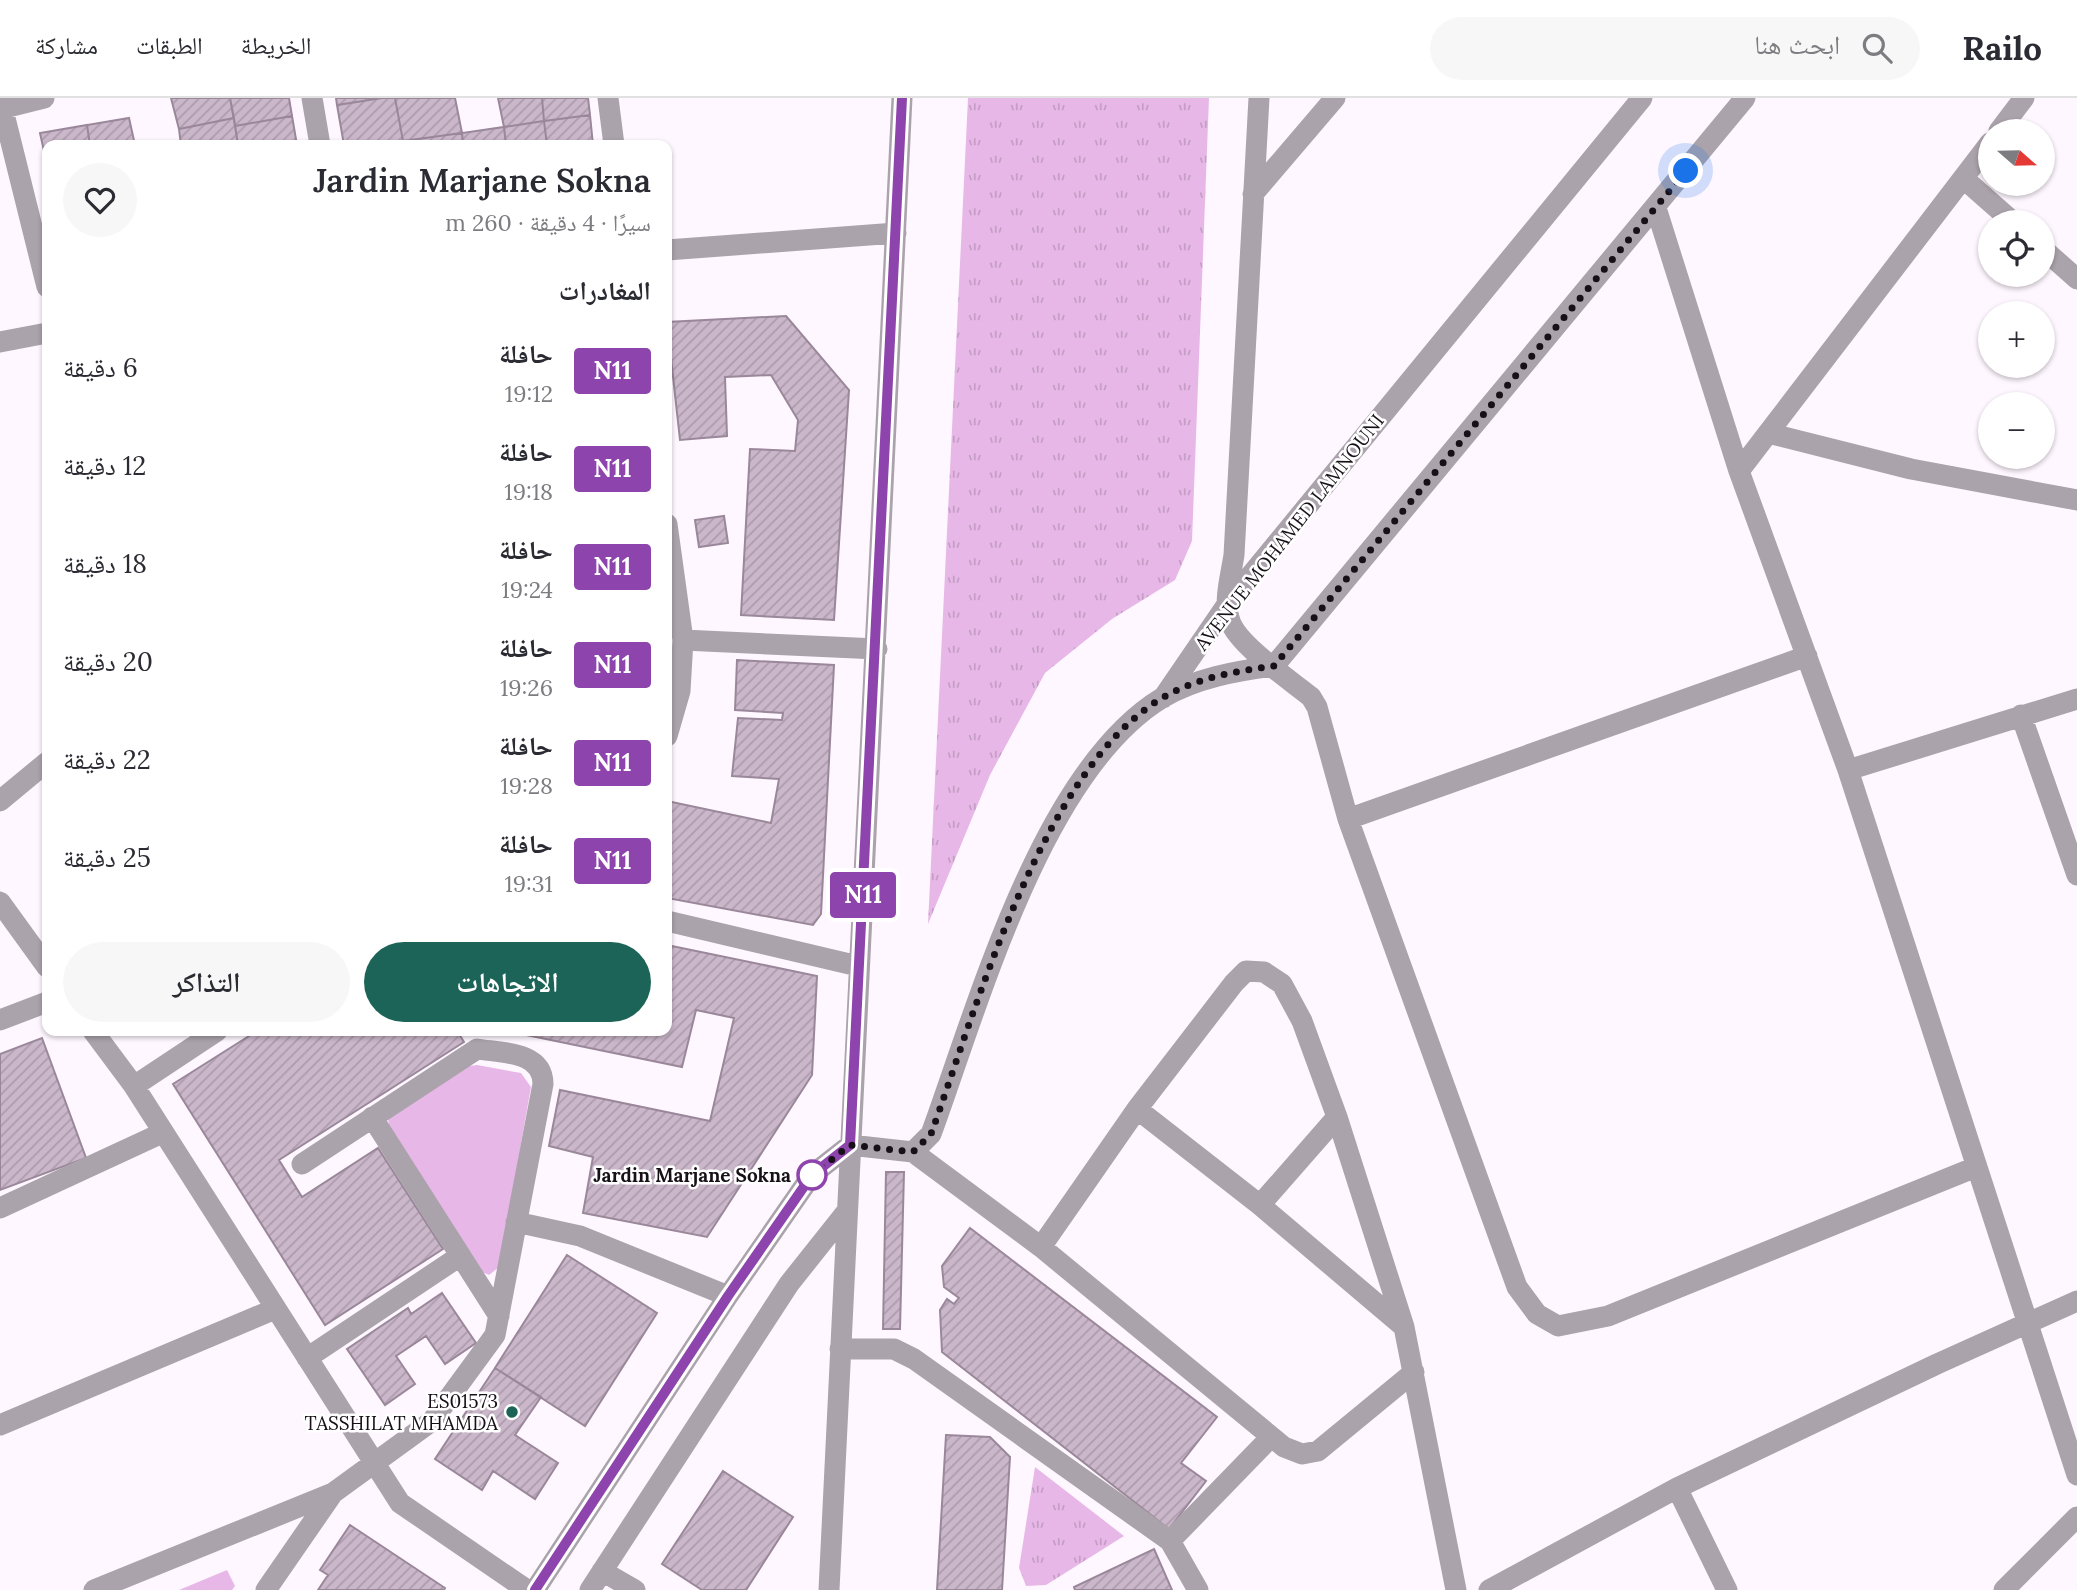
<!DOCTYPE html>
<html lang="ar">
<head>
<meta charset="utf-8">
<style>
	body { margin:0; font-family:Lora,"Noto Naskh Arabic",serif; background:#f7f7f7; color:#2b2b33; direction:rtl; height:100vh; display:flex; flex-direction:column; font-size:26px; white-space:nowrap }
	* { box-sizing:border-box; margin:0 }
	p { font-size:23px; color:#7c7c81 }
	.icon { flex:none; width:38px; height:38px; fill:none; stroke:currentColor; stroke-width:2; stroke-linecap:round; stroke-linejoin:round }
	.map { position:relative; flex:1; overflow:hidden; direction:ltr }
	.details { position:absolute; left:42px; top:42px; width:630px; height:896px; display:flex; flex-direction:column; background:#fff; border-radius:14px; box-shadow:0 2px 5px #0004; direction:rtl }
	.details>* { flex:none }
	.badge { padding:0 14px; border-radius:5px; font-size:24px; line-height:46px }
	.needle { width:46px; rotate:110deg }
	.controls { position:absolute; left:1978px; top:21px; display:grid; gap:14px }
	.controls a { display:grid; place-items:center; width:77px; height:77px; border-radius:50%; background:#fff; box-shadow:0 2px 5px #0004; font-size:35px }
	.you { position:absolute; width:35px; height:35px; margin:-18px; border:5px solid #fff; border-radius:50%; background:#1a73e8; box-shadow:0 0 0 10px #1a73e833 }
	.map>.badge { position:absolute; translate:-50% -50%; box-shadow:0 0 0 4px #fff }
	h2 { padding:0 21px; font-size:26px; line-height:63px }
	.round { display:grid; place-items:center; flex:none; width:74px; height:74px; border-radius:37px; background:#f7f7f7 }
	.head { display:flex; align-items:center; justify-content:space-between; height:119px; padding:0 21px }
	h1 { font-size:33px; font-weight:600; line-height:52px }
	.primary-button { display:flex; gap:14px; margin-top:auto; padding:14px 21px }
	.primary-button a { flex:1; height:80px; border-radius:42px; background:#1d6458; color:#fff; font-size:28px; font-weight:600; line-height:80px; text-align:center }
	.primary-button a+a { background:#f7f7f7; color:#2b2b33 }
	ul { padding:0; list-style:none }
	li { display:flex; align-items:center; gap:21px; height:98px; padding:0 21px }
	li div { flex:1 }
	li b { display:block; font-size:26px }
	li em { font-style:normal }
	li .badge { min-width:77px; font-weight:700; text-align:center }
	header { display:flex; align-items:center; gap:42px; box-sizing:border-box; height:98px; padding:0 35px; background:#fff; border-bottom:2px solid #e1e1e2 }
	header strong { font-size:33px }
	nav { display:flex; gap:38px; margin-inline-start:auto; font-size:24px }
	.search { width:490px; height:63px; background:#f7f7f7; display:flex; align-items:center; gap:18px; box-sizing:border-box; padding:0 24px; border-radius:38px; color:#7c7c81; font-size:26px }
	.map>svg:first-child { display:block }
</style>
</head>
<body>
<header>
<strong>Railo</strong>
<div class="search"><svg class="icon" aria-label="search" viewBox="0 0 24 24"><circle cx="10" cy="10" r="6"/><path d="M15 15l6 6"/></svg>ابحث هنا</div>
<nav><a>الخريطة</a><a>الطبقات</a><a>مشاركة</a></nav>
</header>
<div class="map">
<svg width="2077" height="1492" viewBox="0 0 2077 1492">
	<defs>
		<pattern id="grass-tufts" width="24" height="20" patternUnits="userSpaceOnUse" patternTransform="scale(1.75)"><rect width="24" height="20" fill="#e7b8e7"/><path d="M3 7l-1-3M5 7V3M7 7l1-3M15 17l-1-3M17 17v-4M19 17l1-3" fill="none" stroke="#c59dc5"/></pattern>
		<pattern id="building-hatch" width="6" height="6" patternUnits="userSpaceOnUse" patternTransform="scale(1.75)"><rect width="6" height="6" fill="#cab7ca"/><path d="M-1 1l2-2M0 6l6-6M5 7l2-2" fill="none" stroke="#ad9cad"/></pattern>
	</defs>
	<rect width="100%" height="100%" fill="#fff7ff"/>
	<path fill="url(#grass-tufts)" d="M968,0H1209L1192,443L1175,482L1112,521L1045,575L990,677L928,826Z
		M1035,1369L1124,1438L1046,1487L1026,1488L1019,1470Z"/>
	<path fill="#e7b8e7" d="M477,967L521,975L531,989L499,1169L489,1177L482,1174L389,1029L388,1020L469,968Z
		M227,1472L235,1488L232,1492H179Z"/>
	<path fill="url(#building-hatch)" stroke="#9a889a" stroke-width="2" d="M171,0H230L234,20L179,31Z
		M230,0H289L292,18L235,28Z
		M336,0H382L337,7Z
		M382,0H395L403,43L344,47L337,7Z
		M395,0H455L462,35L403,43Z
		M498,0H542L544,23L504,29Z
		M542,0H588L590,17L544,23Z
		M590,17L593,47H547L544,23Z
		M292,18L297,47H238L235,28Z
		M129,20L135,47H90L87,27Z
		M234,20L238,47H181L179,31Z
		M544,23L547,47H506L504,29Z
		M87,27L90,47H47V67L40,35Z
		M504,29L506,47H463L462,35Z
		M462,35L463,47H404L403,43Z
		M786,218L849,292L834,522L741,517L750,351L795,353L798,322L771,277L725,279L727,338L680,342L667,224Z
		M724,418L728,445L699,449L695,422Z
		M737,562L834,567L821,816L813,827L667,800V703L771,725L779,681L732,678L738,620L782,622L783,615L735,612Z
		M667,847L817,878L812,977L707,1139L583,1115L593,1059L549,1048L560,992L710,1023L734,920L696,912L682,969L507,933H667Z
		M257,933H457L464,944L279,1062L302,1099L378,1050L443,1151L325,1227L173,986Z
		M42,940L86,1060L0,1092V956Z
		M886,1074H904L900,1231H883Z
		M970,1130L1217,1319L1181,1365L1206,1383L1169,1431L942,1254L940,1212L947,1201L954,1206L959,1200L944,1189L942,1168Z
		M567,1157L657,1215L585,1328L495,1270Z
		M442,1195L476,1245L445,1266L426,1238L396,1258L415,1286L385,1307L347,1251L408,1210L411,1216Z
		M495,1270L541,1299L515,1337L558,1365L535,1401L493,1373L482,1392L435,1361Z
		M946,1337L990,1339L1010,1359L1002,1492H937Z
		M723,1373L793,1419L746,1492H702L662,1466Z
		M350,1427L445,1490L444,1492H318L328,1477L320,1472Z
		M1154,1451L1172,1492H1075L1074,1489Z"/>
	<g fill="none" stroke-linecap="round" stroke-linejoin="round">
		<path stroke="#aba3ab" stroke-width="21" d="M0,0L47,189
			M312,0L320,47
			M608,0L614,47
			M1259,0L1234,457C1231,477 1223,504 1230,523C1238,547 1290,582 1311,599L1317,609L1348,721L1517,1189L1537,1216L1558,1228L1608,1218L1976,1069
			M0,11L44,0
			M1999,33L2024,0
			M1963,80L2013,124
			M1253,96L1335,0
			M1656,110L1739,373L1848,672L2077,1377
			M2042,150L2077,181
			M667,152L896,135
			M0,244L47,235
			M1768,335L1911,371L2077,402
			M1739,373L1990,45
			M667,426L683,542L680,593L667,638
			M683,542L877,551
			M1163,600L1228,505L1642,0
			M2021,617L2077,777
			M1848,672L2077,601
			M0,703L47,664
			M1348,721L1807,558
			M0,804L47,869
			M667,823L858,868
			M0,922L47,904
			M93,933L134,988L400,1405L527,1492
			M134,988L217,933
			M1137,1011L1260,1107L1404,1229
			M372,1019L499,1218
			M913,1054L931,1036C978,908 1042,673 1162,600C1196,580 1236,573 1274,568L1745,0
			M1260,1107L1337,1019
			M0,1110L162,1035
			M516,1124L580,1138L728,1198
			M1041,1149L1137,1011L1234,885L1246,873L1264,874L1282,886L1302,923L1337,1019L1404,1229L1456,1492
			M840,1251H894L914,1261L1170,1443L1198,1492
			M307,1260L460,1158
			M0,1327L275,1211
			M1677,1390L1727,1492
			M1170,1443L1270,1340
			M602,1473L635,1492
			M94,1492L333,1395
			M266,1492L333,1395L432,1323L495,1237L543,986C543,953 502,955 477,951L302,1066
			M535,1492L728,1198L812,1077L850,1047L913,1054L1041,1149L1284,1349L1302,1356L1318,1353L1414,1274
			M590,1492L789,1186L847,1113
			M829,1492L902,0
			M1489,1492L1677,1390L1937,1266L2077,1203
			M2004,1492L2077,1419"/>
	</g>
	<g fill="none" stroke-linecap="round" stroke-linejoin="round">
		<defs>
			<path id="line" d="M535,1492L728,1198L812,1077L850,1047L902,0"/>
		</defs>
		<use href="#line" stroke="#fff" stroke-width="16"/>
		<use href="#line" stroke="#8e44ad" stroke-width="10"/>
		<path stroke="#171117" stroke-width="7" stroke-dasharray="0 12.6" d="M812,1077L850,1047L913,1054L931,1036C977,909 1042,672 1162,600C1196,580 1236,573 1274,568L1686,73"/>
	</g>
	<circle fill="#fff" stroke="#8e44ad" stroke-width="3.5" cx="812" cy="1077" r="14"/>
	<circle fill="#1d6458" stroke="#fff" stroke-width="2.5" cx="512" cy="1314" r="7"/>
	<g text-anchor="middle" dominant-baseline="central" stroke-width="5" stroke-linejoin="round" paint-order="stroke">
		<g font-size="19" fill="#171117" stroke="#fff">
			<text transform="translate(1289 434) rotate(-52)">AVENUE MOHAMED LAMNOUNI</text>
		</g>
		<g font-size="19" font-weight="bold" fill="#171117" stroke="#fff" text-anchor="end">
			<text x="791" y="1077">Jardin Marjane Sokna</text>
		</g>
		<g font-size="19" fill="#171117" stroke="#fff" text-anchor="end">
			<text x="498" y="1303">ES01573<tspan x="498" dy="22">TASSHILAT MHAMDA</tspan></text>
		</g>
	</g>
</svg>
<div class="controls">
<a><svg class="needle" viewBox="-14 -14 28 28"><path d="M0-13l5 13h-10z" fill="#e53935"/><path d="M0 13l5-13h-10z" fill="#7c7c81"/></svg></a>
<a><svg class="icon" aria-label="locate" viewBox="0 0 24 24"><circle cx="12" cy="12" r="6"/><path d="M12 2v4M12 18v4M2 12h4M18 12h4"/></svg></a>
<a>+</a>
<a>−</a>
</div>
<div class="you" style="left:1686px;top:73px"></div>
<b class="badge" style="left:863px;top:797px;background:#8e44ad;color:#fff">N11</b>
<section class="details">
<div class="head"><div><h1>Jardin Marjane Sokna</h1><p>سيرًا · 4 دقيقة · 260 m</p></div><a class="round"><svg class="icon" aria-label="heart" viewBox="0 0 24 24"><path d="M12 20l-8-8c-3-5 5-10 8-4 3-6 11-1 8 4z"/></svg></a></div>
<h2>المغادرات</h2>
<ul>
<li><span class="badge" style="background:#8e44ad;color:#fff">N11</span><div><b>حافلة</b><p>19:12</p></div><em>6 دقيقة</em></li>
<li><span class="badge" style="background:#8e44ad;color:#fff">N11</span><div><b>حافلة</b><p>19:18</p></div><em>12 دقيقة</em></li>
<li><span class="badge" style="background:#8e44ad;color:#fff">N11</span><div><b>حافلة</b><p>19:24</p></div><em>18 دقيقة</em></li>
<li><span class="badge" style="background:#8e44ad;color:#fff">N11</span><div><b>حافلة</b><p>19:26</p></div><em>20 دقيقة</em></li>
<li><span class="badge" style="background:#8e44ad;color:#fff">N11</span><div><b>حافلة</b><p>19:28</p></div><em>22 دقيقة</em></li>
<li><span class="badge" style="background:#8e44ad;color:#fff">N11</span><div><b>حافلة</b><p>19:31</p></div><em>25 دقيقة</em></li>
</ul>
<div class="primary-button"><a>الاتجاهات</a><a>التذاكر</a></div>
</section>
</div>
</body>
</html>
